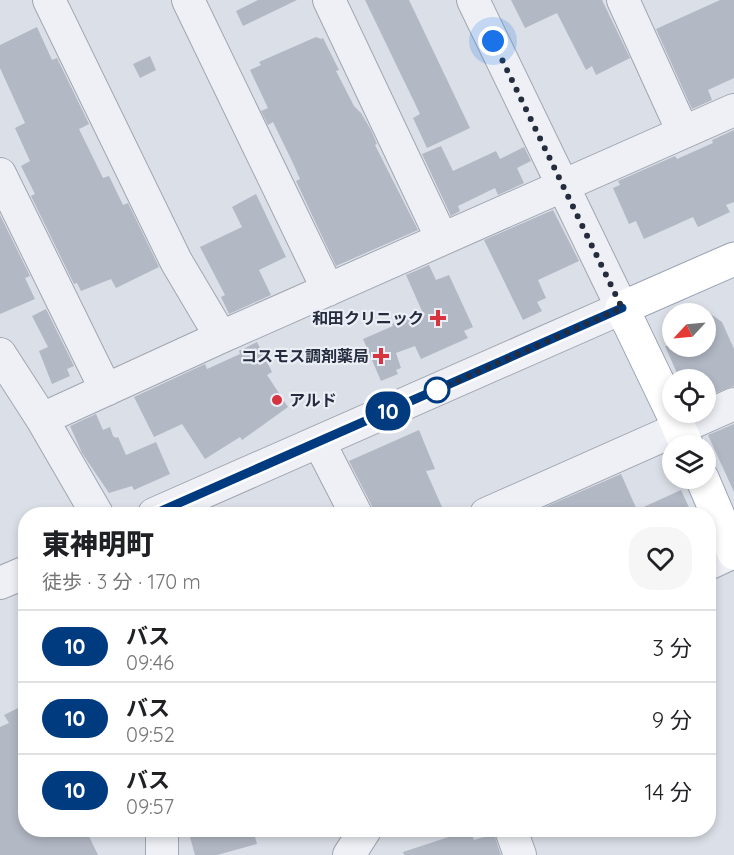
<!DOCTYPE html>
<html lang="ja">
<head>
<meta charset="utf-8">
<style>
	body { margin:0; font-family:Quicksand,"Noto Sans JP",sans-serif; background:#f6f6f6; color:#202124; height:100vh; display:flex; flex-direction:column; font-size:22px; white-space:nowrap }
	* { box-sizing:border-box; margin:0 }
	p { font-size:20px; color:#757577 }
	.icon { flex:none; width:33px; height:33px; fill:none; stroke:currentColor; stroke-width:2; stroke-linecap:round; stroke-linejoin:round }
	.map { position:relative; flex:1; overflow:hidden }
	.panel { position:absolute; left:18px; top:507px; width:698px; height:330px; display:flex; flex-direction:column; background:#fff; border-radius:24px; box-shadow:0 3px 9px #0003 }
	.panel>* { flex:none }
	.badge { padding:0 12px; border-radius:20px; font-size:21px; line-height:39px }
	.needle { width:39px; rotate:244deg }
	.tools { position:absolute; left:662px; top:303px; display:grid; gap:12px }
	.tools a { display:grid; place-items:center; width:54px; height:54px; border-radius:50%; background:#fff; box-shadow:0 3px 9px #0003; font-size:30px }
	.you { position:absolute; width:30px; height:30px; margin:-15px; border:4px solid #fff; border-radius:50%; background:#1a73e8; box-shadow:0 0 0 9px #1a73e833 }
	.map>.badge { position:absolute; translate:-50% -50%; box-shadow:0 0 0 3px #fff }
	.round { display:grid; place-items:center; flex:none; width:63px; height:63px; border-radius:24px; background:#f6f6f6 }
	.overview { display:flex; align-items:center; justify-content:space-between; height:102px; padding:0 24px }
	h1 { font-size:28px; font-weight:800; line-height:45px }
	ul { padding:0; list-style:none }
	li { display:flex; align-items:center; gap:18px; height:72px; padding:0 24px; border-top:2px solid #e0e0e0 }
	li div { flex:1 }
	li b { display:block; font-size:22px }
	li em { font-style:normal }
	li .badge { min-width:66px; font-weight:700; text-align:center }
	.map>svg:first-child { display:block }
</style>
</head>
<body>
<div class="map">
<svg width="734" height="855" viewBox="0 0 734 855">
	<rect width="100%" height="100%" fill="#dbdfe7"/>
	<path fill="#b2b8c4" d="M258,0H297L243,26L236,11Z
		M365,0H409L470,128L427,148L413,118L420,114Z
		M511,0H602L630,58L596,75L592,66L586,70L557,13L525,28Z
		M720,0H734V78L708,90L712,100L692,109L656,29Z
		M37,27L52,60L57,58L89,124L79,129L103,178L109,176L123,205L128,203L159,267L116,288L111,279L81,291L77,283L74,284L31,196L35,194L21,166L30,161L15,128L25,123L0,68V45Z
		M316,37L321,39L323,38L339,70L336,71L354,106L361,113L371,130L377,144L375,145L418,230L336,266L296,181L300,179L292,161L273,122L268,125L261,111L268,108L250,70L261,65L259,62Z
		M150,56L156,70L140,78L133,64Z
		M734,130V202L726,205L730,212L698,227L693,217L644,239L636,221L629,224L613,188L620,185L618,181L675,156L677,159L713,143L712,140Z
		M441,146L453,171L496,151L500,159L524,147L531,161L517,168L524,183L498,195L495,188L458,206L460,211L451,216L422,154Z
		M256,194L286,257L259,270L271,295L229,314L221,297L225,295L200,247L242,227L232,207Z
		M553,210L579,261L538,280L546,298L537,302L542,311L523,320L484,240Z
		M0,215L30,276L25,278L35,299L0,314Z
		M429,265L436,280L449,275L473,327L464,331L468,338L421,359L415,346L396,353L401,368L396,370L398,374L381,381L363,339L393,326L392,324L422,311L406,275Z
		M46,309L74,366L67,369L70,376L52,384L39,351L48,347L32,316Z
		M705,310L722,322L734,349V386L705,397V380H680L665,346H705Z
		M257,342L272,372L267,375L288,407L242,440L240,437L205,459L182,424L154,437L134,397L205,364L207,369L240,354L239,351Z
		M96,414L103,430L110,427L113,436L116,438L118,437L126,455L156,442L170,474L134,490L132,486L109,493L82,453L70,426Z
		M734,424V492L708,435Z
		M419,430L435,469L426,471L442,507L426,514H374L372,506L349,461Z
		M621,474L637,510L681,490L692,514H529Z
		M26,704V830H86L98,855H0V727L9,723L4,715Z
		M188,830H253L257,844L217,855H195Z
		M470,830L474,840L494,834L501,855H404L403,852Z"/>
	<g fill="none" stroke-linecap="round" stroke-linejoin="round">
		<defs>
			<path id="minor" d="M49,0L176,261L221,337
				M188,0L328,290
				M329,0L442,239
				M623,0L683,132
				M0,174L106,390
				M0,354L42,419L97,514
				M42,419L221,337L734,110
				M319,442L356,514
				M154,514L622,308L473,0
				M486,514L734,404
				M708,564L734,552
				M0,583L26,572
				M162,830V855
				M511,830L520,855
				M349,855L365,830"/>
			<path id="major" d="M672,412L622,308L734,259
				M672,412L687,446
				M702,478L734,553"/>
		</defs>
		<use href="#minor" stroke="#a0a6b1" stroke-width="34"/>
		<use href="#major" stroke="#9aa2b4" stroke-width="35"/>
		<use href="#minor" stroke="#eef0f5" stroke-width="32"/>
		<use href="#major" stroke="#fff" stroke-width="33"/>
	</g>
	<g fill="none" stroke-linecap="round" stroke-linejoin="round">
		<defs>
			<path id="line" d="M154,514L622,308"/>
		</defs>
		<use href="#line" stroke="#fff" stroke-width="14"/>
		<use href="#line" stroke="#003b80" stroke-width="9"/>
		<path stroke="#242c3e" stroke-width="6" stroke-dasharray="0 10.8" d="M437,390L428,394L622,308L493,41"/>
	</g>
	<g fill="#d8343f" stroke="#ebeef5" stroke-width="2">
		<path d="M435 309h6v6h6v6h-6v6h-6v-6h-6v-6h6z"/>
		<path d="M378 347h6v6h6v6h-6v6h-6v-6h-6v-6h6z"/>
		<circle cx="277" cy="400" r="6"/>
	</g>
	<circle fill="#fff" stroke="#003b80" stroke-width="3" cx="437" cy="390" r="12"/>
	<g text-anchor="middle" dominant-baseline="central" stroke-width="4.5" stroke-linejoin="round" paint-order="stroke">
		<g font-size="16" font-weight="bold" fill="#242c3e" stroke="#ebeef5" text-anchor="end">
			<text x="424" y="318">和田クリニック</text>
			<text x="369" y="356">コスモス調剤薬局</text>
			<text x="289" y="400" text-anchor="start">アルド</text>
		</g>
	</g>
</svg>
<div class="tools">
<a><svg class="needle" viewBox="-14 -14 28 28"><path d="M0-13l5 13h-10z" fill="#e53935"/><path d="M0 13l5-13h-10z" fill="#757577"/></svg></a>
<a><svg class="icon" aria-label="locate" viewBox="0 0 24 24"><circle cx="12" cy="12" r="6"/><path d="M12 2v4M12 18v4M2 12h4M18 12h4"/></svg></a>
<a><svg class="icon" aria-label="layers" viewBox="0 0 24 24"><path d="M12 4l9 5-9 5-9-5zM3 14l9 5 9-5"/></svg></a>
</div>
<div class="you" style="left:493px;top:41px"></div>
<b class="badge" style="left:388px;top:411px;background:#003b80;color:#fff">10</b>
<section class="panel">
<div class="overview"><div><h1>東神明町</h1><p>徒歩 · 3 分 · 170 m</p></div><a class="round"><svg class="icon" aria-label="heart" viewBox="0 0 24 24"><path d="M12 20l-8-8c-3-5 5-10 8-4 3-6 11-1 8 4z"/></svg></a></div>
<ul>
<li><span class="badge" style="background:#003b80;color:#fff">10</span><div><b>バス</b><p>09:46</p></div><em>3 分</em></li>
<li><span class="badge" style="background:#003b80;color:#fff">10</span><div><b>バス</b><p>09:52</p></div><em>9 分</em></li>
<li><span class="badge" style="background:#003b80;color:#fff">10</span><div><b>バス</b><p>09:57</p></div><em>14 分</em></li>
</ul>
</section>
</div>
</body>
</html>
